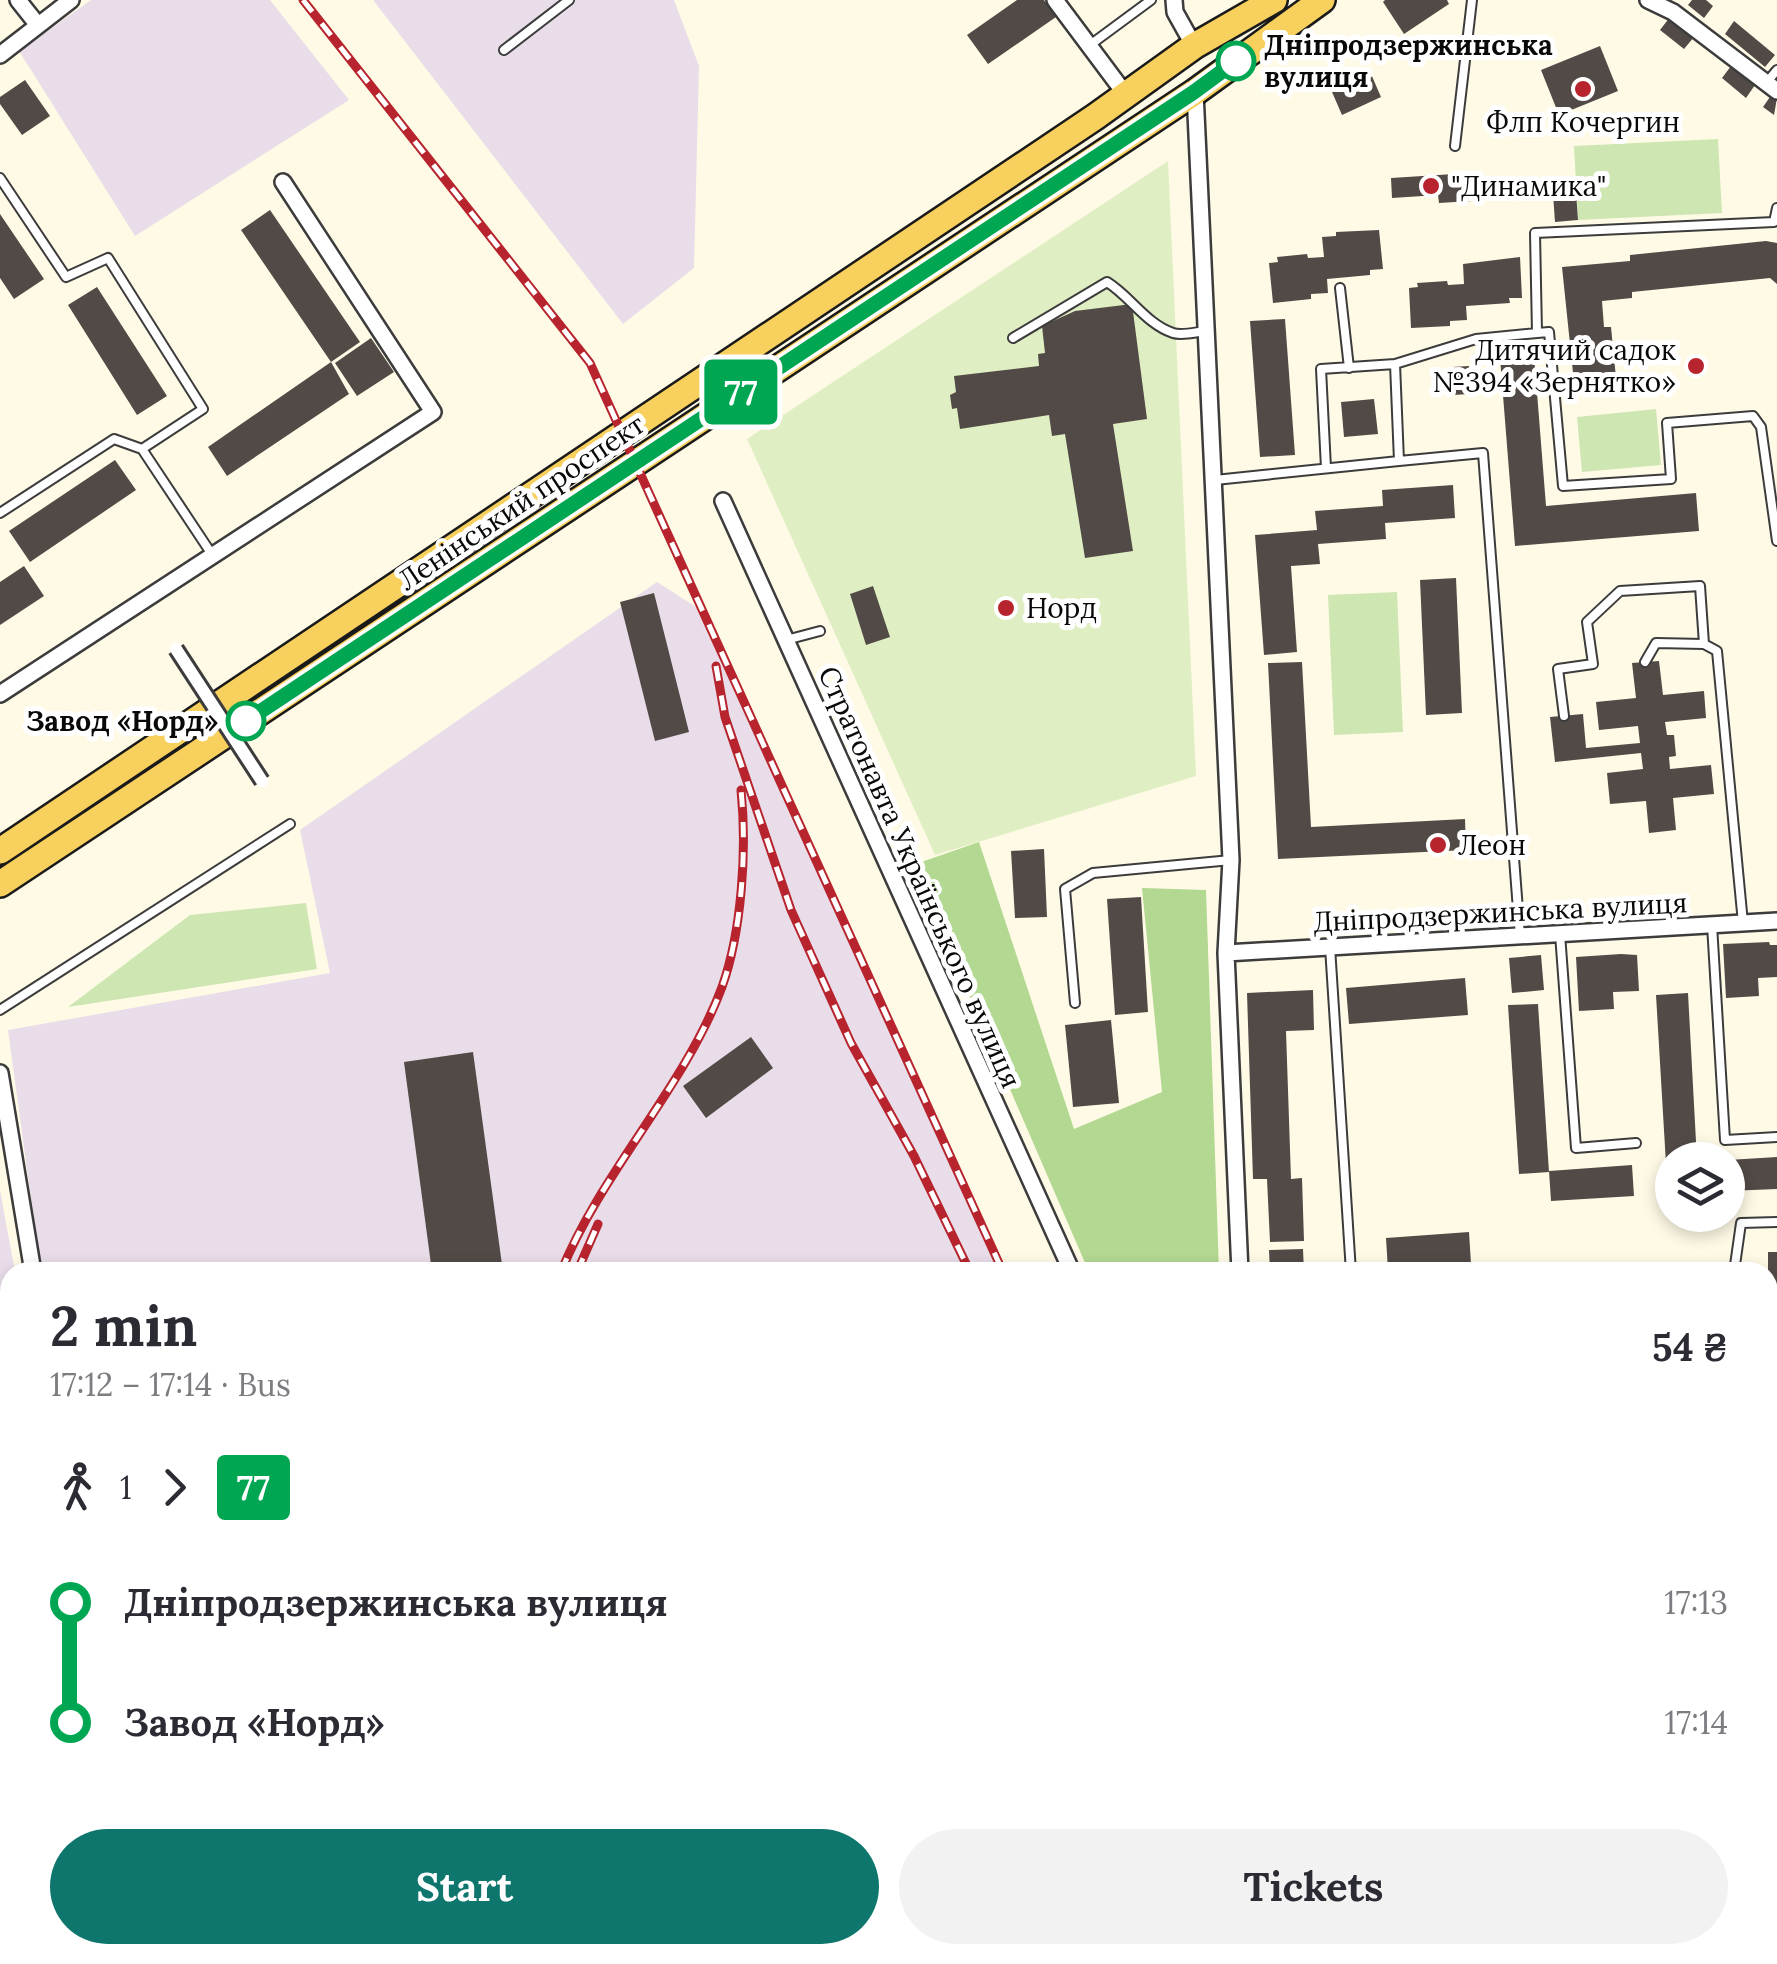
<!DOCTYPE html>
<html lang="en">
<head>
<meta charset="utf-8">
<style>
	body { margin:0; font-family:Lora,serif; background:#f2f2f3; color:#2b2b33; height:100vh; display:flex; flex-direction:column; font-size:38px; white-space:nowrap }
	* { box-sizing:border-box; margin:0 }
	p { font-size:32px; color:#7c7c81 }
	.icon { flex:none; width:55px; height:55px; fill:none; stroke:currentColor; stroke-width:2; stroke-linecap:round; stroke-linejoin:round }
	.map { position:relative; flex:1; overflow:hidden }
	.details { position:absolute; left:0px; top:1262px; width:1778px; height:702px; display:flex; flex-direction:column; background:#fff; border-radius:30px 30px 0 0; box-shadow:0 5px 15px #0003 }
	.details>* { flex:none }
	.badge { padding:0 20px; border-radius:8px; font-size:35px; line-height:65px }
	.tools { position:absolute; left:1655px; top:1142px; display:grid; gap:20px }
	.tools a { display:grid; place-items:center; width:90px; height:90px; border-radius:50%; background:#fff; box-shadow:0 5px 15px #0003; font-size:50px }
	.map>.badge { position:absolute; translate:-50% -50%; box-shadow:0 0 0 5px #fff }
	.legs { display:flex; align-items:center; gap:15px; height:110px; padding:0 50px; font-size:32px }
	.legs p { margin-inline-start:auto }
	.overview { display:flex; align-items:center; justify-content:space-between; height:170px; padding:0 50px }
	h1 { font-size:55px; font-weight:800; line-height:75px }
	.action { display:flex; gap:20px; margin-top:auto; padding:20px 50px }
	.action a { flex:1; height:115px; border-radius:60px; background:#0f766e; color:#fff; font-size:40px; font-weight:800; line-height:115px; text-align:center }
	.action a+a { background:#f2f2f3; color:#2b2b33 }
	ul { padding:0 50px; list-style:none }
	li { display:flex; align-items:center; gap:35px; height:120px; font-size:38px }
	li i { display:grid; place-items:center; width:15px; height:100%; margin:0 12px; background:currentColor }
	li i::after { content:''; width:25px; height:25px; margin:-12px; border:8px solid; border-radius:50%; background:#fff }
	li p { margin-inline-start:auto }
	li:first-child i { background:linear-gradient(#0000 50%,currentColor 0) }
	li:last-child i { background:linear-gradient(currentColor 50%,#0000 0) }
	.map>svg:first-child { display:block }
</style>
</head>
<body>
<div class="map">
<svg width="1777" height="1964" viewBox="0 0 1777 1964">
	<rect width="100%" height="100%" fill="#fffae6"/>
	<path fill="#e8dde9" d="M91,0H270L349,100L135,236L19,51Z
		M373,0H674L699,66L694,268L623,324Z
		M657,582L696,607L999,1272H41L8,1030L330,973L300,830Z
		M0,1190L15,1272H10V1606L0,1608Z
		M152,1955H1306L1308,1964H154Z"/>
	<path fill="#cee7b2" d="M1718,139L1722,213L1578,220L1574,146Z
		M1656,409L1661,465L1582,472L1577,417Z
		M1397,592L1403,732L1334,735L1328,595Z
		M306,903L317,969L68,1007L190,915Z"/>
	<path fill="#b2d891" d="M979,842L1074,1129L1162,1092L1142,888L1206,890L1219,1272H1089L984,1029L910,866Z"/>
	<path fill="#e0efc3" d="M1168,161L1196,776L935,855L747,439Z"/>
	<path fill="#524a46" d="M1017,0H1044L1056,17L988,64L967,35Z
		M1385,0H1447L1449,4L1404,34L1383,2Z
		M1692,0H1706L1713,6L1704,18L1688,5Z
		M1670,17L1694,37L1684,49L1660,30Z
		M1734,21L1775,55L1765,67L1725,34Z
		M1600,46L1618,91L1559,115L1541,70Z
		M1731,66L1755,85L1746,98L1722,78Z
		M1371,74L1381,97L1342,115L1332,92Z
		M25,80L50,116L22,135L0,104V97Z
		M1772,94L1777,98L1774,115L1763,107Z
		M1470,173L1472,201L1439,203L1438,195L1392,198L1391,178Z
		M1575,178L1578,220L1555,222L1552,180Z
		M270,210L360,342L331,362L241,230Z
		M0,214L44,279L14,299L0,278Z
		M1379,230L1383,269L1370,270V275L1327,279L1328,293L1311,294V299L1273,303L1269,263L1278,262L1277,257L1307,254L1308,258L1324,257L1322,237L1336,236V232Z
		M1766,241L1777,243V284L1770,278L1632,292V298L1602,301L1604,327H1611L1617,388L1575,392L1562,267L1630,261V255Z
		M1520,257L1522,298H1509L1510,303L1466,306L1467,320L1450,321V326L1411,328L1409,288L1418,287L1417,283L1447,281L1448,285L1464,284L1463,264Z
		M97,287L167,396L137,415L68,305Z
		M1132,304L1147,419L1113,424L1133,551L1085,558L1065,434L1052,436L1049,415L960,429L957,408L952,409L950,395L956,392L954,376L1039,366L1038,354L1045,353L1042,326L1075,311Z
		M1285,319L1295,455L1260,457L1250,321Z
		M371,338L394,372L357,396L335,363Z
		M1533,342L1546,506L1696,493L1699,531L1515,546L1499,345Z
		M331,362L349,394L227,476L208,447Z
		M1469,366L1470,394L1453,395L1452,367Z
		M1374,399L1378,434L1344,437L1341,402Z
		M115,460L136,490L30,562L9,531Z
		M1453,485L1455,518L1385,523L1386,539L1318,544L1320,564L1291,566L1297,652L1264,655L1255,535L1317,530L1315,511L1383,506L1382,490Z
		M24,566L44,596L0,625V582Z
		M1456,578L1462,713L1426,715L1420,580Z
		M873,586L890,637L866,645L850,594Z
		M654,593L689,732L655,741L620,602Z
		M1659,661L1663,695L1704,691L1706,718L1665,722L1667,735H1674L1676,756L1669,757L1670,769L1711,765L1714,794L1673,798L1676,830L1649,833L1646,801L1610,804L1607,773L1643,769L1641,753L1555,762L1550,717L1583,714L1586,748L1640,743L1638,726L1599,730L1596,702L1636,698L1632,663Z
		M1302,662L1311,827L1465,819L1466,850L1278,859L1268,663Z
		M1044,849L1047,917L1015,918L1011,851Z
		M1141,897L1148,1012L1115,1015L1107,899Z
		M1769,942L1770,945H1777V977L1758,978L1759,996L1726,998L1723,944Z
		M1621,954L1637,955L1639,991L1613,992L1614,1009L1579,1011L1576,957Z
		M1541,955L1544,990L1512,993L1509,958Z
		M1465,978L1468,1015L1349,1024L1346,988Z
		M1313,990L1314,1030L1286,1031L1291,1179L1302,1178L1304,1241L1270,1242L1267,1179H1253L1247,993Z
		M1688,993L1697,1160H1672V1163L1666,1164L1656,995Z
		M1538,1004L1549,1172L1519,1174L1508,1005Z
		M1111,1020L1119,1103L1073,1107L1065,1025Z
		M751,1037L773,1068L706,1118L683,1086Z
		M473,1052L503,1272H432L404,1062Z
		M1777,1157V1189L1728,1191V1160Z
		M1632,1165L1634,1196L1551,1201L1549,1171Z
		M1469,1232L1471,1264L1498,1262L1499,1272H1466V1266L1388,1271L1386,1238Z
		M1303,1249L1304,1272H1270L1269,1250Z
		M1768,1252H1777V1414L1768,1415Z
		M0,1461L10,1495V1519L0,1522Z
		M1768,1506L1777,1507V1536H1768Z
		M1768,1604L1777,1606V1628L1768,1627Z
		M10,1613V1632L0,1634V1616Z
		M9,1947L13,1964H0V1949Z
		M94,1955H132V1957L96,1964Z
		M1117,1955H1132L1134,1964H1085Z
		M1445,1955H1465L1463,1964H1443Z"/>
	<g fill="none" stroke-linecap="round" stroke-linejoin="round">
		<defs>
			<path id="service" d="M1090,45L1151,0
				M504,50L569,0
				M1766,83L1777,70
				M1455,146L1472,0
				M0,178L66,277L108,258L203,409L142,449
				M1340,288L1349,368
				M1537,333L1549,332L1563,486L1671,479L1667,423L1753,416L1761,427L1777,541
				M1013,338L1107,282C1130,296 1146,324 1173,333C1182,336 1196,332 1206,331
				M1399,461L1483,453L1520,936
				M1326,468L1321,369L1395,364
				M1215,480L1399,461L1395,364L1476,339L1537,333L1535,233L1774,222L1777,208
				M0,513L114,439L142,449L213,556
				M786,640L820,631
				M1645,662L1656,643L1704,644L1717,651L1743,923
				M1564,716L1558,669L1593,664L1587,622L1620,591L1700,586L1704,644
				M1712,925L1725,1140L1777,1137
				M1560,934L1576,1148L1636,1143
				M1330,947L1351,1272
				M1075,1003L1065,889L1093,873L1231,860
				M0,1010L290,824
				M1734,1272L1741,1223L1777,1222
				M1768,1436H1777
				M526,1955L528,1964"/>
			<path id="minor" d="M18,0L37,24
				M1055,0L1126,95
				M1174,0L1175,12L1194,46
				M1648,0L1673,12L1777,91
				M0,55L71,0
				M1195,92L1231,860L1226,953L1240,1272
				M723,501L1072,1272
				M0,694L433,412L283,182
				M1226,953L1777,921
				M0,1073L33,1272
				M1768,1670L1777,1673
				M0,1908L10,1905
				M153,1955L155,1964
				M1659,1955L1689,1964"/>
			<path id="primary" d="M0,851L1095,117L1194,46L1274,0
				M0,884L1195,92L1322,0"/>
		</defs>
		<use href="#service" stroke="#3c3c3c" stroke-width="12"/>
		<use href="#minor" stroke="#3c3c3c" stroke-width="20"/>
		<use href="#primary" stroke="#1a1a1a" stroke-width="30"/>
		<use href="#service" stroke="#fff" stroke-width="8"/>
		<use href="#minor" stroke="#fff" stroke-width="15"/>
		<use href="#primary" stroke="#f8d05d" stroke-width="25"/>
		<defs>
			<path id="rail" d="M303,0L590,363L1003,1272
				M716,666L725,717L791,910L851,1043L914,1156L970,1272
				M561,1272C601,1172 685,1087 722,987C742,931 747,849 741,790
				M577,1272L598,1224
				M1284,1955L1286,1964"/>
		</defs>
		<use href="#rail" stroke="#b7242e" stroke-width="9"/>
		<use href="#rail" stroke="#fff" stroke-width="5" stroke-dasharray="15" stroke-linecap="butt"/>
		<defs>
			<path id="pedestrian-bridge" d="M176,649L262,781"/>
		</defs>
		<use href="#pedestrian-bridge" stroke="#3c3c3c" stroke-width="18" stroke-linecap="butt"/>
		<use href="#pedestrian-bridge" stroke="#fff" stroke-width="12"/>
	</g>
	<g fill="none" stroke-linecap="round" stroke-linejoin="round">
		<defs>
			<path id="line-1" d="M246,721L1194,92L1236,61"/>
		</defs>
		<use href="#line-1" stroke="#fff" stroke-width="22"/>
		<use href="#line-1" stroke="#00a651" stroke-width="15"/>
	</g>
	<g fill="#fff" stroke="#00a651" stroke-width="5">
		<circle cx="1236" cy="61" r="18"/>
		<circle cx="246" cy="721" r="18"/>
	</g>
	<g fill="#b7242e" stroke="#fff" stroke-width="4">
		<circle cx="1583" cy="89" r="10"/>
		<circle cx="1431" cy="186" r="10"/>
		<circle cx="1696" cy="366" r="10"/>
		<circle cx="1006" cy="608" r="10"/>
		<circle cx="1438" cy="845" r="10"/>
	</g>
	<g text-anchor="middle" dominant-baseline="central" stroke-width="10" stroke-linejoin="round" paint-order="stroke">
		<g font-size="28" font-weight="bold" fill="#090909" stroke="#fff" text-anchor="start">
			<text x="1264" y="45">Дніпродзержинська<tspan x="1264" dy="32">вулиця</tspan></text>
			<text x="218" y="721" text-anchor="end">Завод «Норд»</text>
		</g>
		<g font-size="28" fill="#090909" stroke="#fff" text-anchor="start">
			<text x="1583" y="122" text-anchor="middle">Флп Кочергин</text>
			<text x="1451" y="186">"Динамика"</text>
			<text x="1676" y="350" text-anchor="end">Дитячий садок<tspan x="1676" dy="32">№394 «Зернятко»</tspan></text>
			<text x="1026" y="608">Норд</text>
			<text x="1458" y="845">Леон</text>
		</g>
		<g font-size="28" fill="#090909" stroke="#fff">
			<text transform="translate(521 502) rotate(-34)">Ленінський проспект</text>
			<text transform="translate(920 877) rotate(66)">Стратонавта Українського вулиця</text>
			<text transform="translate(1500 912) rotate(-3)">Дніпродзержинська вулиця</text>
		</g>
	</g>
</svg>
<div class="tools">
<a><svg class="icon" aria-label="layers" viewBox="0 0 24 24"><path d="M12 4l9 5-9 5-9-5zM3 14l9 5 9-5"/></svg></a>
</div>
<b class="badge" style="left:741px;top:392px;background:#00a651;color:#fff">77</b>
<section class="details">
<div class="overview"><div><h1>2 min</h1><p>17:12 – 17:14 · Bus</p></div><b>54 ₴</b></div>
<div class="legs"><svg class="icon" aria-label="walk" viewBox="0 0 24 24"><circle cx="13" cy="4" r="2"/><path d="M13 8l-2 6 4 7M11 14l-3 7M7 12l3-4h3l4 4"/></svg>1<svg class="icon" aria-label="forward" viewBox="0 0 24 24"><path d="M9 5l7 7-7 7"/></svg><b class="badge" style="background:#00a651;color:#fff">77</b></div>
<ul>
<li><i style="color:#00a651"></i><b>Дніпродзержинська вулиця</b><p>17:13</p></li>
<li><i style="color:#00a651"></i><b>Завод «Норд»</b><p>17:14</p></li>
</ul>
<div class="action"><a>Start</a><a>Tickets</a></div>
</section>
</div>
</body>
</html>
